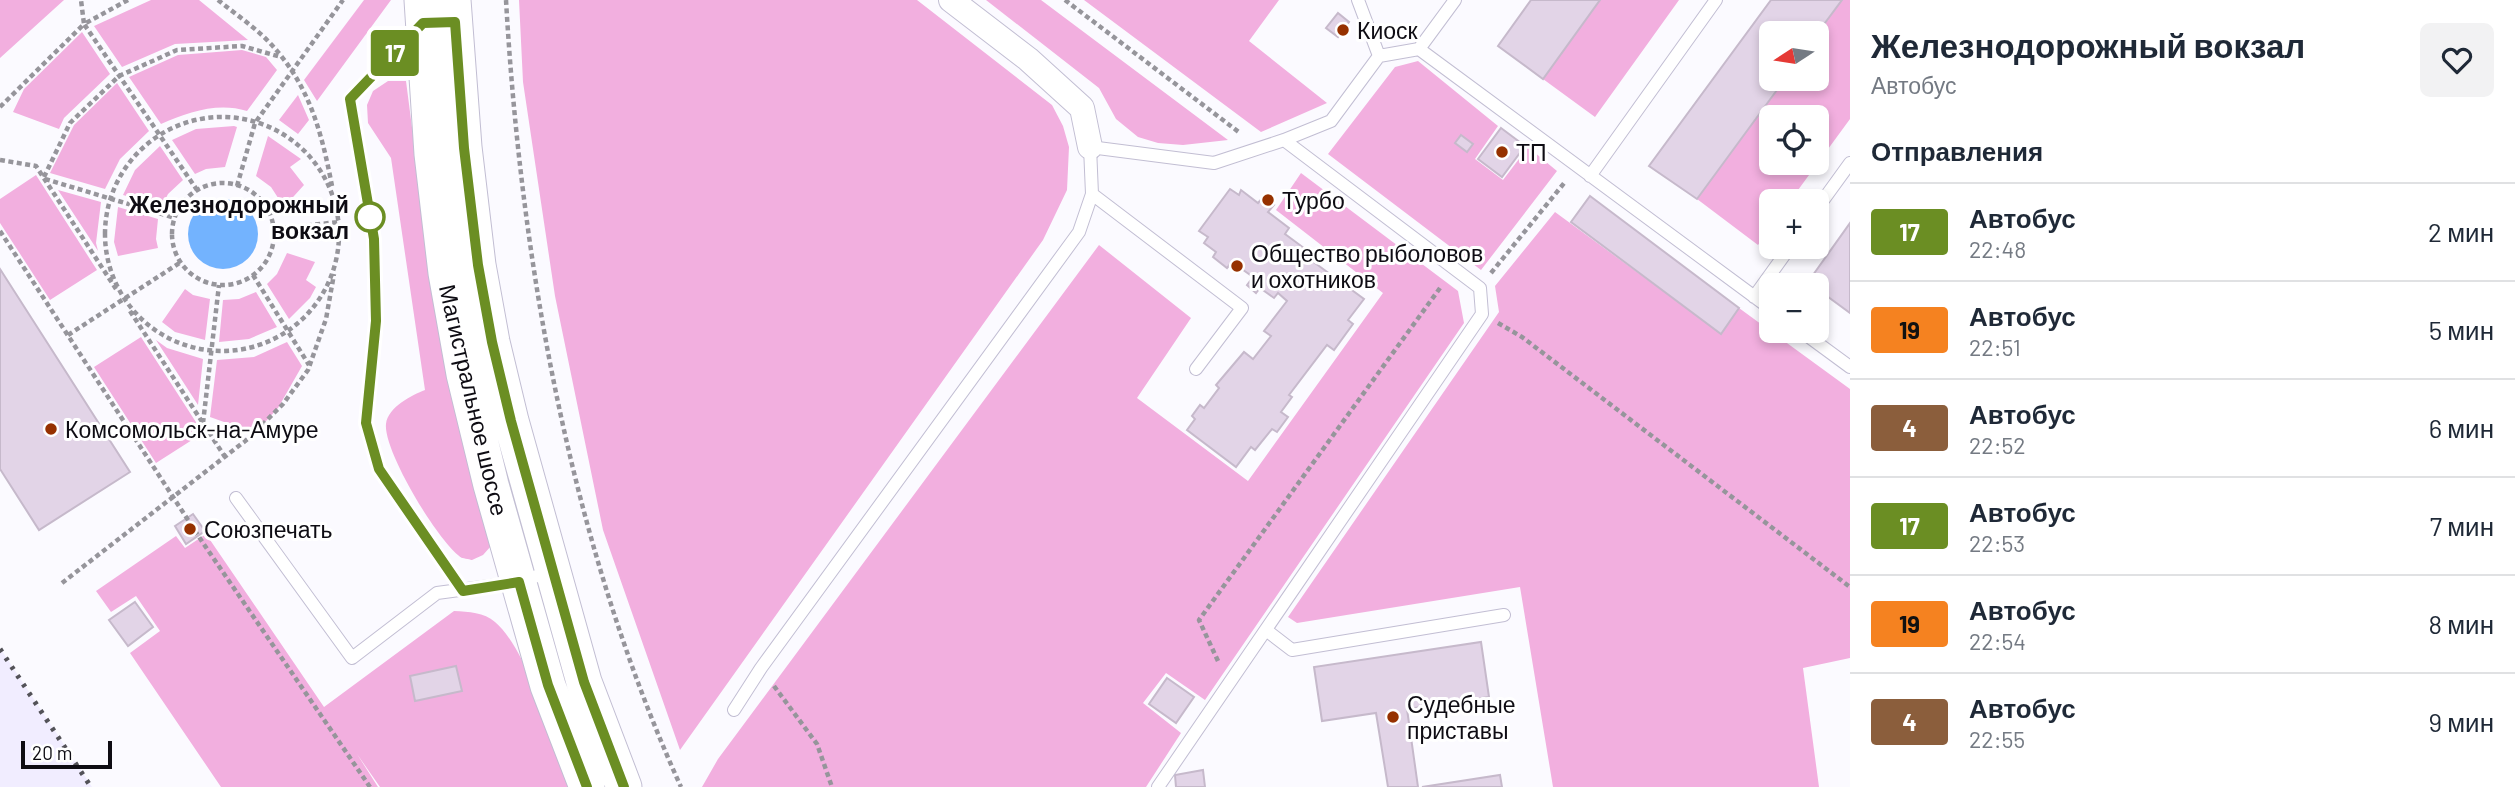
<!DOCTYPE html>
<html lang="ru">
<head>
<meta charset="utf-8">
<style>
	body { margin:0; font-family:Barlow,sans-serif; background:#f2f2f3; color:#1f2937; height:100vh; display:flex; flex-direction:column; font-size:26px; white-space:nowrap }
	* { box-sizing:border-box; margin:0 }
	p { font-size:23px; color:#747a83 }
	.icon { flex:none; width:38px; height:38px; fill:none; stroke:currentColor; stroke-width:2; stroke-linecap:round; stroke-linejoin:round }
	.map { position:relative; flex:1; overflow:hidden }
	.sheet { display:flex; flex-direction:column; background:#fff; width:665px }
	.sheet>* { flex:none }
	.badge { padding:0 14px; border-radius:5px; font-size:24px; line-height:46px }
	.needle { width:46px; rotate:258deg }
	.controls { position:absolute; left:1759px; top:21px; display:grid; gap:14px }
	.controls a { display:grid; place-items:center; width:70px; height:70px; border-radius:10px; background:#fff; box-shadow:0 4px 10px #0003; font-size:35px }
	.scale { position:absolute; left:21px; bottom:18px; width:91px; box-sizing:border-box; padding-left:7px; border:4px solid #0e0c13; border-top:0; font-size:19px; line-height:24px; white-space:nowrap; color:#0e0c13; -webkit-text-stroke:5px #fff; paint-order:stroke }
	.map>.badge { position:absolute; translate:-50% -50%; box-shadow:0 0 0 4px #fff }
	h2 { padding:0 21px; font-size:26px; line-height:63px }
	.round { display:grid; place-items:center; flex:none; width:74px; height:74px; border-radius:10px; background:#f2f2f3 }
	.head { display:flex; align-items:center; justify-content:space-between; height:119px; padding:0 21px }
	h1 { font-size:33px; font-weight:700; line-height:52px }
	ul { padding:0; list-style:none }
	li { display:flex; align-items:center; gap:21px; height:98px; padding:0 21px; border-top:2px solid #e0e1e3 }
	li div { flex:1 }
	li b { display:block; font-size:26px }
	li em { font-style:normal }
	li .badge { min-width:77px; font-weight:700; text-align:center }
	main { display:flex; flex:1; min-height:0 }
	.map>svg:first-child { display:block }
</style>
</head>
<body>
<main>
<div class="map">
<svg width="1850" height="787" viewBox="0 0 1850 787">
	<rect width="100%" height="100%" fill="#fbfaff"/>
	<path fill="#f1edff" d="M0,648L92,787H0Z"/>
	<path fill="#f2afdf" fill-rule="evenodd" d="M0,0H64L0,58Z
		M151,0H199L248,40L175,44L122,67L94,26Z
		M364,0H391L317,101L304,80Z
		M519,0H917L1052,105L1063,126L1069,147L1067,190L1043,240L680,750L603,530L555,296L523,82Z
		M986,0H1041L1228,140L1183,145L1158,143L1138,137L1116,119L1099,88Z
		M1084,0H1279L1249,41L1327,103L1261,132Z
		M1600,0H1679L1595,117L1543,79Z
		M1842,0H1850V119L1790,201H1771V227L1758,245L1697,199L1785,79H1816L1817,35ZM1771,117H1816V163H1771Z
		M82,32L110,74L64,118L59,129L13,112L24,89Z
		M242,50L266,57L277,70L247,111C218,102 188,112 161,124L129,77L178,55Z
		M1418,61L1498,126L1475,159L1503,180L1528,147L1557,171L1481,270L1328,154L1395,67Z
		M388,81H406L431,275L491,546L483,555L472,560C472,560 463,558 462,558C439,544 383,450 386,424C388,407 412,395 425,390L391,158L368,123L367,105L373,91Z
		M117,83L149,131L120,159L105,189L50,173L74,125Z
		M298,95L309,120L298,134L279,120Z
		M234,126L237,127L225,167L206,169L195,174L172,140L196,129Z
		M268,136L301,159L290,167L304,185L284,207L271,187L256,176Z
		M160,146L183,180L168,194L162,206L123,195L135,170Z
		M1301,173L1458,291L1464,323L1205,700L1166,673L1143,703L1181,733L1146,787H702L718,759L1099,245L1191,318L1137,398L1248,481L1383,293L1276,210Z
		M36,175L97,270L50,300L0,223V199Z
		M58,190L101,202L96,243L98,251Z
		M118,207L158,219L156,239L158,248L118,256L114,242Z
		M1555,212L1720,333L1739,308L1850,389V658L1803,668L1819,787H1553L1520,587L1297,623L1288,617L1499,312L1495,286Z
		M287,253L315,262L306,280L316,287L310,298L289,319L267,284L277,274Z
		M185,289L193,295L210,299L205,340L175,332L162,322Z
		M256,292L277,327L249,339L219,342L223,300L239,299Z
		M141,337L203,433L156,463L94,367Z
		M156,340L167,348L203,359L198,405Z
		M287,342L302,366L278,408L255,433L210,417L217,360L254,357Z
		M206,534L324,707L454,611C469,612 484,612 495,622C526,647 557,747 572,787H380L357,754L378,787H221L130,653L160,631L136,596L111,612L96,591L176,536L185,548Z"/>
	<path fill="#73b3fe" d="M188 234a35 35 0 1 1 70 0a35 35 0 1 1-70 0Z"/>
	<path fill="#e2d4e7" stroke="#c6b9cb" stroke-width="2" d="M1531,0H1600L1543,79L1498,46Z
		M1771,0H1842L1816,35V33H1771V79H1785L1697,199L1649,166Z
		M1338,13L1349,22L1338,37L1326,28Z
		M1501,128L1525,146L1502,177L1478,159Z
		M1461,135L1473,144L1467,152L1455,143Z
		M1230,189L1239,195L1241,190L1258,203L1263,197L1274,205L1268,212L1289,228L1285,234L1308,251L1304,255L1364,299L1348,320L1353,324L1334,350L1327,345L1289,395L1292,397L1281,412L1288,417L1277,432L1272,429L1255,450L1251,447L1236,467L1187,430L1195,419L1192,416L1200,405L1204,408L1219,388L1216,385L1244,352L1253,359L1271,336L1264,331L1287,301L1278,293L1274,298L1260,288L1256,293L1247,285L1253,277L1232,262L1227,268L1213,257L1216,252L1204,243L1208,237L1199,231Z
		M1590,196L1739,308L1721,334L1571,222Z
		M1850,223V313L1816,288V285L1808,282Z
		M0,269L130,472L39,530L0,469Z
		M193,514L205,531L186,544L175,526Z
		M135,602L153,627L128,646L109,620Z
		M1481,642L1489,697L1407,709L1418,787H1388L1376,713L1322,721L1314,667Z
		M456,666L462,691L415,701L410,676Z
		M1167,678L1194,697L1176,723L1149,704Z
		M1203,770L1205,787H1176L1175,775Z
		M1500,775L1502,787H1422Z"/>
	<g fill="none" stroke-linecap="round" stroke-linejoin="round">
		<defs>
			<path id="service" d="M418,29L350,99L374,239L376,321L366,423L379,469L463,591
				M1419,49L1455,0
				M1379,56L1419,49L1771,309
				M1590,176L1716,0
				M1092,194L1242,308L1196,369
				M1816,210L1850,163
				M1754,297L1790,247
				M1801,331L1850,367
				M236,498L352,658L437,593L519,582L552,571
				M1266,630L1292,650L1504,615
				M734,710L761,668L1079,232L1092,194L1090,147L1214,163L1284,140L1331,121L1379,56L1358,0
				M1158,787L1482,314L1480,288L1284,140"/>
			<path id="minor" d="M951,0L1028,59L1082,108L1090,147"/>
			<path id="secondary" d="M422,0L432,154L446,273L464,374L491,485L548,686L587,787
				M453,0L464,147L478,265L492,342L511,421L584,682L624,787"/>
		</defs>
		<use href="#service" stroke="#c2bed3" stroke-width="14"/>
		<use href="#minor" stroke="#c2bed3" stroke-width="26"/>
		<use href="#secondary" stroke="#c2bed3" stroke-width="37"/>
		<path stroke="#96959b" stroke-width="4.5" stroke-dasharray="5 3.5" stroke-linecap="butt" d="M128,0L84,24L197,190
			M218,0C233,12 250,24 264,37C308,80 321,129 332,186
			M506,0C521,264 571,545 681,787
			M1065,0L1240,133
			M0,107L84,24L81,0
			M105 234a117 117 0 1 1 234 0a117 117 0 1 1-234 0Z
			M0,160L36,166L116,289
			M44,177L70,123L119,76L177,50L242,46L281,57
			M45,179L175,218
			M172 234a51 51 0 1 1 102 0a51 51 0 1 1-102 0Z
			M237,186L255,123L343,0
			M273,229L339,222L338,219
			M0,231L203,543L370,787
			M1491,273L1565,182
			M253,275L309,365
			M130,311L225,457
			M1498,323L1522,337L1850,587
			M68,335L181,262
			M203,423L219,285
			M62,583L249,438L283,404L308,370L326,319L334,274
			M1218,661L1199,620L1440,288
			M774,686L817,744L832,787"/>
		<use href="#service" stroke="#fff" stroke-width="12"/>
		<use href="#minor" stroke="#fff" stroke-width="24"/>
		<use href="#secondary" stroke="#fff" stroke-width="35"/>
		<path stroke="#535258" stroke-width="5" stroke-dasharray="3.5 7" stroke-linecap="butt" d="M0,649L91,787"/>
	</g>
	<g fill="none" stroke-linecap="round" stroke-linejoin="round">
		<defs>
			<path id="line" d="M587,787L548,685L519,582L463,591L379,469L366,423L376,321L374,239L350,99L423,23L455,22L464,148L478,265L492,342L511,421L584,682L624,787"/>
		</defs>
		<use href="#line" stroke="#fff" stroke-width="16"/>
		<use href="#line" stroke="#6b8e23" stroke-width="10"/>
	</g>
	<g fill="#963100" stroke="#fff" stroke-width="2.5">
		<circle cx="1343" cy="30" r="7"/>
		<circle cx="1502" cy="152" r="7"/>
		<circle cx="1268" cy="200" r="7"/>
		<circle cx="1237" cy="266" r="7"/>
		<circle cx="51" cy="429" r="7"/>
		<circle cx="190" cy="529" r="7"/>
		<circle cx="1393" cy="717" r="7"/>
	</g>
	<circle fill="#fff" stroke="#6b8e23" stroke-width="3.5" cx="370" cy="217" r="14"/>
	<g text-anchor="middle" dominant-baseline="central" stroke-width="6" stroke-linejoin="round" paint-order="stroke">
		<g font-size="23" fill="#0e0c13" stroke="#fff" text-anchor="start">
			<text x="1357" y="30">Киоск</text>
			<text x="1516" y="152">ТП</text>
			<text x="1282" y="200">Турбо</text>
			<text x="1251" y="253">Общество рыболовов<tspan x="1251" dy="26">и охотников</tspan></text>
			<text x="65" y="429">Комсомольск-на-Амуре</text>
			<text x="204" y="529">Союзпечать</text>
			<text x="1407" y="704">Судебные<tspan x="1407" dy="26">приставы</tspan></text>
		</g>
		<g font-size="23" font-weight="bold" fill="#0e0c13" stroke="#fff" text-anchor="end">
			<text x="349" y="204">Железнодорожный<tspan x="349" dy="26">вокзал</tspan></text>
		</g>
		<g font-size="23" fill="#0e0c13" stroke="#fff">
			<text transform="translate(474 400) rotate(77)">Магистральное шоссе</text>
		</g>
	</g>
</svg>
<div class="controls">
<a><svg class="needle" viewBox="-14 -14 28 28"><path d="M0-13l5 13h-10z" fill="#e53935"/><path d="M0 13l5-13h-10z" fill="#747a83"/></svg></a>
<a><svg class="icon" aria-label="locate" viewBox="0 0 24 24"><circle cx="12" cy="12" r="6"/><path d="M12 2v4M12 18v4M2 12h4M18 12h4"/></svg></a>
<a>+</a>
<a>−</a>
</div>
<div class="scale">20 m</div>
<b class="badge" style="left:395px;top:53px;background:#6b8e23;color:#fff">17</b>
</div>
<section class="sheet">
<div class="head"><div><h1>Железнодорожный вокзал</h1><p>Автобус</p></div><a class="round"><svg class="icon" aria-label="heart" viewBox="0 0 24 24"><path d="M12 20l-8-8c-3-5 5-10 8-4 3-6 11-1 8 4z"/></svg></a></div>
<h2>Отправления</h2>
<ul>
<li><span class="badge" style="background:#6b8e23;color:#fff">17</span><div><b>Автобус</b><p>22:48</p></div><em>2 мин</em></li>
<li><span class="badge" style="background:#f58220;color:#111">19</span><div><b>Автобус</b><p>22:51</p></div><em>5 мин</em></li>
<li><span class="badge" style="background:#8b5e3c;color:#fff">4</span><div><b>Автобус</b><p>22:52</p></div><em>6 мин</em></li>
<li><span class="badge" style="background:#6b8e23;color:#fff">17</span><div><b>Автобус</b><p>22:53</p></div><em>7 мин</em></li>
<li><span class="badge" style="background:#f58220;color:#111">19</span><div><b>Автобус</b><p>22:54</p></div><em>8 мин</em></li>
<li><span class="badge" style="background:#8b5e3c;color:#fff">4</span><div><b>Автобус</b><p>22:55</p></div><em>9 мин</em></li>
</ul>
</section>
</main>
</body>
</html>
